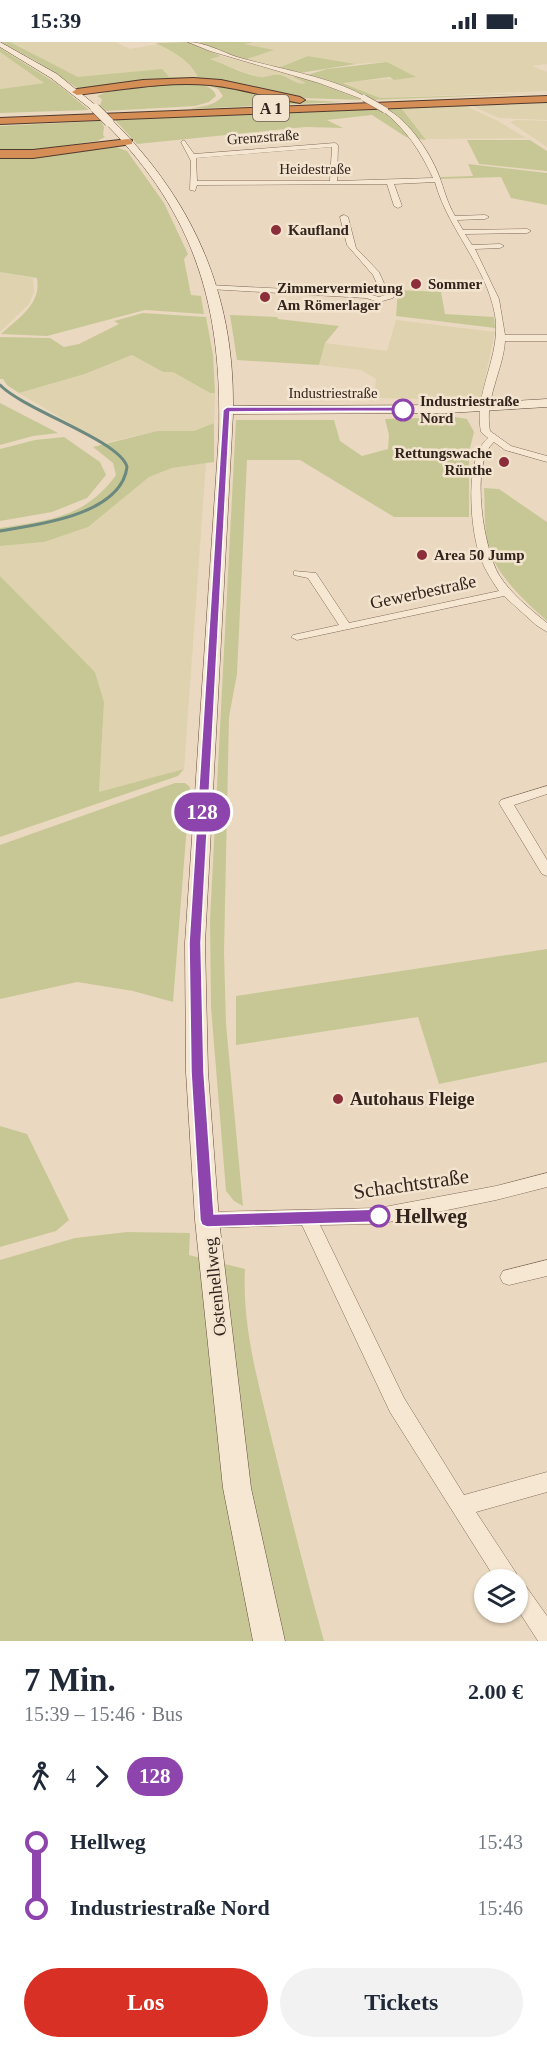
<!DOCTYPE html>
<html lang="de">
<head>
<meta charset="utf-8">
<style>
	body { margin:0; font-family:Georgia,serif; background:#f2f2f3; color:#1f2937; height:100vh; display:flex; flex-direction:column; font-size:22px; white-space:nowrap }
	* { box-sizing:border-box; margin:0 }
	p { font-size:20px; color:#747a83 }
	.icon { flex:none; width:33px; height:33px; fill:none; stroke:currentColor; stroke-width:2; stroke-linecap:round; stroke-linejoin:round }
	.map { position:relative; height:1599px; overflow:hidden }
	.sheet { display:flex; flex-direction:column; background:#fff; flex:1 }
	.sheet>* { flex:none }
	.badge { padding:0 12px; border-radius:20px; font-size:21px; line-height:39px }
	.fabs { position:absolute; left:474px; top:1527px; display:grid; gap:12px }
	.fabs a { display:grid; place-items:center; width:54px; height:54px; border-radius:50%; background:#fff; box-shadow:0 2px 4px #0004; font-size:30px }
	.map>.badge { position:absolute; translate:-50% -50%; box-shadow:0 0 0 3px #fff }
	.legs { display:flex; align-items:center; gap:9px; height:66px; padding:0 24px; font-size:20px }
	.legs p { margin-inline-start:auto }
	.summary { display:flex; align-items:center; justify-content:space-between; height:102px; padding:0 24px }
	h1 { font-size:33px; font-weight:600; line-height:45px }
	.button { display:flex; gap:12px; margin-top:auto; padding:12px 24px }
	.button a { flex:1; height:69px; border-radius:36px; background:#d93025; color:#fff; font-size:24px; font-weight:600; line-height:69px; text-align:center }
	.button a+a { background:#f2f2f3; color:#1f2937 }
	ul { padding:0 24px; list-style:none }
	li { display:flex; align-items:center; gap:21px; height:66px; font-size:22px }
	li i { display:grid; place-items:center; width:9px; height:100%; margin:0 8px; background:currentColor }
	li i::after { content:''; width:15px; height:15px; margin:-8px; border:4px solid; border-radius:50%; background:#fff }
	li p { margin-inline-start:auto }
	li:first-child i { background:linear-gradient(#0000 50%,currentColor 0) }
	li:last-child i { background:linear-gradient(currentColor 50%,#0000 0) }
	.status { display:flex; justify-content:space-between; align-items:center; height:42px; padding:0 30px; background:#fff; direction:ltr }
	.status svg { height:16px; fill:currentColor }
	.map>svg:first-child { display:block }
</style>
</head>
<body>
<div class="status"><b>15:39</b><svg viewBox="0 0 49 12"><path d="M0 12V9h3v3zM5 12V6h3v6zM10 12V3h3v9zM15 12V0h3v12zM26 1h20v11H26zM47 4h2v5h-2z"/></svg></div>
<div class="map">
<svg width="547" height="1599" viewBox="0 0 547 1599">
	<rect width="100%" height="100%" fill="#ead9c0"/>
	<path fill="#dfd2ae" d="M10,0H115L130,7L158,2L179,13L190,22L199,35H78Z
		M255,0H547V22L532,24L547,30V49L380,56L342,40L415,35L387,20L356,22L309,14L278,26L244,18L272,9L242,2Z
		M0,10L29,29L44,41L0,47Z
		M221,14L299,34L307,41L300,43L279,33L261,36L209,17Z
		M547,60V78L499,76L472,64Z
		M466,64L498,79L526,96L425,97L402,67Z
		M516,78L547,79V105L510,80Z
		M0,230L33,236L34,250L29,262L0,290Z
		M396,278L495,290L481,355L469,360L435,362L431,357L374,356L376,337L361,328L319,323L325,301L387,309Z
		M132,313L163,330H173L210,351H215L214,381L194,389H157L104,401L19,351L85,332Z
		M206,421L184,727L99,751L104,660L95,630L0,534V504L44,500L123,455L149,435L172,426Z"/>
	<path fill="#c7c795" d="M1,0H10L78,35L162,27L169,35H198C189,17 173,10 156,1L188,0L221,14L210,17C227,23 243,32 260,35C266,36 273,32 279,33C289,34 295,44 306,41L293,35L299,34L362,58L301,56L222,39L77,46L36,19Z
		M201,0H254L244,2L274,8L244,18L199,1Z
		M0,6L56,41L89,68L0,71V47L44,41L0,10Z
		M308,14L356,22L300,31L278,26Z
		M387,20L416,35L394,38L390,35L343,41L380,56L547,51L371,58L307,33L327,27Z
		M198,40L289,57L342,60L190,67C201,64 215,64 223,54L218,47Z
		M161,42C175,42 211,36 216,54L209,60L195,64L105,69L100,64L102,57L97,54L107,50Z
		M547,58V60L402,67L426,98L406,95L372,73L327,78L343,86L305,85L137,102L115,78Z
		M101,79L104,85L103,93L105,95L97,99L31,108L0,109V84Z
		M467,98H530L547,109V129L479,122Z
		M101,105H116L127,109L164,161L188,212L184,217L191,253L201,254L204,272L145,268L47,294L1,292C17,277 42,262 37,236L0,230V115Z
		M468,122L547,131V163L511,156L501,135L441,137L440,135L473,134Z
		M398,248L441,250L445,272L494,275L495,286L396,274Z
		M143,271L206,275L213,313L215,351H210L173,330H163L132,313L85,332L19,351L7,343L3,337H0V295L50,296L64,305L79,302L119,282L114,279Z
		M230,273L277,275L278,277L339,284L325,301L319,323L237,318Z
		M0,361L58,391L33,394L0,403Z
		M455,375L467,377L474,390L469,410V475H394L300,418H247L237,632L229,675L224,910L226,982L243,1164L234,1159L226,1149L211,965L210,878L236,378H334L340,399L362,414L388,407L389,393L385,377Z
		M214,381V420L172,426L149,435L88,485L44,500L0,504V486C49,478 85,476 116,433L113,421L93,405L157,389H194Z
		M64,395L100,420L106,433L87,456L52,470L0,479V407L35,398Z
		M484,446L499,447L547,480V579C524,558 492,530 487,498C484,481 485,463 484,446Z
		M0,534L95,630L104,660L99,750L184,727L178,734L0,795Z
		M175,741H185L190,745L173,960L133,949L77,940L0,957V803Z
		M547,907V1020L439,1042L418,975L236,1003V954Z
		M0,1084L27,1092L69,1178L56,1189L0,1205Z
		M127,1190L190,1191L189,1213L245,1227C242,1285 258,1339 271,1394C288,1463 305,1531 324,1599H0V1218L75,1196Z"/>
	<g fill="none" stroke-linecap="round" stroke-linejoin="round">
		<path stroke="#6b897e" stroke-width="3" d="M0,343C24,368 121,399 127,425C121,473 37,483 0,489"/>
		<defs>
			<path id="street" d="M188,0C205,0 222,10 237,15C274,26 337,36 367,56L362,57L319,41L210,9Z
				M385,66C410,79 432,113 441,139C445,151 448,162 455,174L485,173L489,175L485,177L457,178L463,188L527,187L531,189L527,191L465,192L472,203L500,202L504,204L500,206L475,207L499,257L505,293H547V299H505C503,329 484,357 490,389L511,404L547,414V420L505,408L494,400C469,421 484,508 499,533C511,552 529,566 547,581V590L536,583L504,554L297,598L291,595L293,593L339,583L308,536L294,533V529L316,531L349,581L499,549C490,536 482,523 478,508C470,480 465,415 488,396L481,390C473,350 502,314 495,273C486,223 448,188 435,140L394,142L402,164L398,166L394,164L387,142L197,143L195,149L190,148L191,119L181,100L184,98L194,112L335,101L338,103L337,139L433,136C421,110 406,87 383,69ZM332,105L330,139H197L196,116Z
				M344,173L348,175L356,206L379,230L387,248L394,254L393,256L379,260L366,256L209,247L205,245L209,243L365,251L367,248L379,246L373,233L347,203L340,175ZM381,251L385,253L379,255L372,253Z
				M547,744V752L514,763L547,818V834L542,832L499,761L501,758Z
				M547,1131V1145L496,1158L379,1182L320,1183L404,1356L464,1453L547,1430V1450L476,1470L516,1531L519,1540L525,1543L547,1574V1599H538L518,1568V1538H496L390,1370L302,1183L207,1186L201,1183L198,1178L201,1173L207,1170L379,1166L496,1144Z
				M547,1218V1234L509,1243L503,1241L500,1235L503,1229Z"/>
			<path id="secondary" d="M0,0L57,32L99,66L92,68L51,36L0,5Z
				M106,78H112C192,157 234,250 233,364L448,363L547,357V365L448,371L233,372L205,901L208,1030L219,1178L251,1446L285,1599H253L223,1446L195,1178L186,1030L185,901L219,391C222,265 196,173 106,82Z"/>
			<path id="highway" d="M193,36L221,38L300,55L305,58L300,61C270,56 240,46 210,43C165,39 121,48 77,53L72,50L77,47L143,38Z
				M547,54V60L0,82V76Z
				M128,97L132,98V102L33,116H0V108H33Z"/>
		</defs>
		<use href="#street" stroke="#826a5a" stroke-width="1"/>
		<use href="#secondary" stroke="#644c3d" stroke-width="1"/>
		<use href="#highway" stroke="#503a2e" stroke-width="2"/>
		<use href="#street" fill="#f6e7d3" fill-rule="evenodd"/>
		<use href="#secondary" fill="#f6e7d3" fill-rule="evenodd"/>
		<use href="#highway" fill="#d58e56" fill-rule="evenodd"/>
		<defs>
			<path id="street-bridge" d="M364,56L385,68"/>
			<path id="secondary-bridge" d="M95,66L109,80"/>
		</defs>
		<use href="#street-bridge" stroke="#826a5a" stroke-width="7" stroke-linecap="butt"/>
		<use href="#secondary-bridge" stroke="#644c3d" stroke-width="10" stroke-linecap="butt"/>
		<use href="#street-bridge" stroke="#f6e7d3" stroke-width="6"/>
		<use href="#secondary-bridge" stroke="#f6e7d3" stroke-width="9"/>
	</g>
	<path fill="#8e44ad" stroke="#fff" stroke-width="1.5" d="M403,365L406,366V369L230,370L201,901L204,1030L214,1172L379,1167L384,1169L387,1174L384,1179L379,1180L207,1185L202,1183L200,1178L191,1030L189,901L223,368L227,365Z"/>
	<g fill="#8c2e39" stroke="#f2e4cf" stroke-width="2">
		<circle cx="276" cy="188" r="6"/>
		<circle cx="416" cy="242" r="6"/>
		<circle cx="265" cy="255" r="6"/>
		<circle cx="504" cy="420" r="6"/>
		<circle cx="422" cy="513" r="6"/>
		<circle cx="338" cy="1057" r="6"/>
	</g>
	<g fill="#fff" stroke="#8e44ad" stroke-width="3">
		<circle cx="403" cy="368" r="10"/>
		<circle cx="379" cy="1174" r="10"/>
	</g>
	<g text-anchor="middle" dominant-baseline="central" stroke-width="5" stroke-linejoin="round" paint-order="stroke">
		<g font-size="15" fill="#33251d" stroke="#f2e4cf">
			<text transform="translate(263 95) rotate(-4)">Grenzstraße</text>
			<text x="315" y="127">Heidestraße</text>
			<text x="333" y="351">Industriestraße</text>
		</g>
		<g font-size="15" font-weight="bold" fill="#33251d" stroke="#f2e4cf" text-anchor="start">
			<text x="288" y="188">Kaufland</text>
			<text x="428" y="242">Sommer</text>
			<text x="277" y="246">Zimmervermietung<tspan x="277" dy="17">Am Römerlager</tspan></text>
			<text x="492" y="411" text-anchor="end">Rettungswache<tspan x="492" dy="17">Rünthe</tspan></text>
			<text x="434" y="513">Area 50 Jump</text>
		</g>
		<g font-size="15" font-weight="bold" fill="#33251d" stroke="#f2e4cf" text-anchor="start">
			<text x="420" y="359">Industriestraße<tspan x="420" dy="17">Nord</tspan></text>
		</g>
		<rect fill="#f2e4cf" stroke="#6c5e52" stroke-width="1.5" x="253" y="53" width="36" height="26" rx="4.5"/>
		<g font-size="16" font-weight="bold" fill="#33251d">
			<text x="271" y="66">A 1</text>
		</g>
		<g font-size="18" fill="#33251d" stroke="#f2e4cf">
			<text transform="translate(423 550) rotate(-12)">Gewerbestraße</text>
			<text transform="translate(215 1245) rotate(-96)">Ostenhellweg</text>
		</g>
		<g font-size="18" font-weight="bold" fill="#33251d" stroke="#f2e4cf" text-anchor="start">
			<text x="350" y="1057">Autohaus Fleige</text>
		</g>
		<g font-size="21" fill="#33251d" stroke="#f2e4cf">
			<text transform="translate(411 1142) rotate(-8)">Schachtstraße</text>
		</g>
		<g font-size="21" font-weight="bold" fill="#33251d" stroke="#f2e4cf" text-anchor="start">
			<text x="395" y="1174">Hellweg</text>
		</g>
	</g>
</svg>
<div class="fabs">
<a><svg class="icon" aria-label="layers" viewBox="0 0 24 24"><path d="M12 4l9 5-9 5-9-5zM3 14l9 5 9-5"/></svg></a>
</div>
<b class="badge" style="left:202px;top:770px;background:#8e44ad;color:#fff">128</b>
</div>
<section class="sheet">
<div class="summary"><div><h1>7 Min.</h1><p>15:39 – 15:46 · Bus</p></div><b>2.00 €</b></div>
<div class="legs"><svg class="icon" aria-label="walk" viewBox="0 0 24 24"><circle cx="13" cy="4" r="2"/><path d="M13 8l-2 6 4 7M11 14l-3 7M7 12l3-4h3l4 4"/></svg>4<svg class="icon" aria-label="forward" viewBox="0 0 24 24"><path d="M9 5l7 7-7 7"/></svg><b class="badge" style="background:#8e44ad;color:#fff">128</b></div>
<ul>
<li><i style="color:#8e44ad"></i><b>Hellweg</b><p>15:43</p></li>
<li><i style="color:#8e44ad"></i><b>Industriestraße Nord</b><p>15:46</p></li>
</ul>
<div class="button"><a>Los</a><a>Tickets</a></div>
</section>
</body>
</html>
